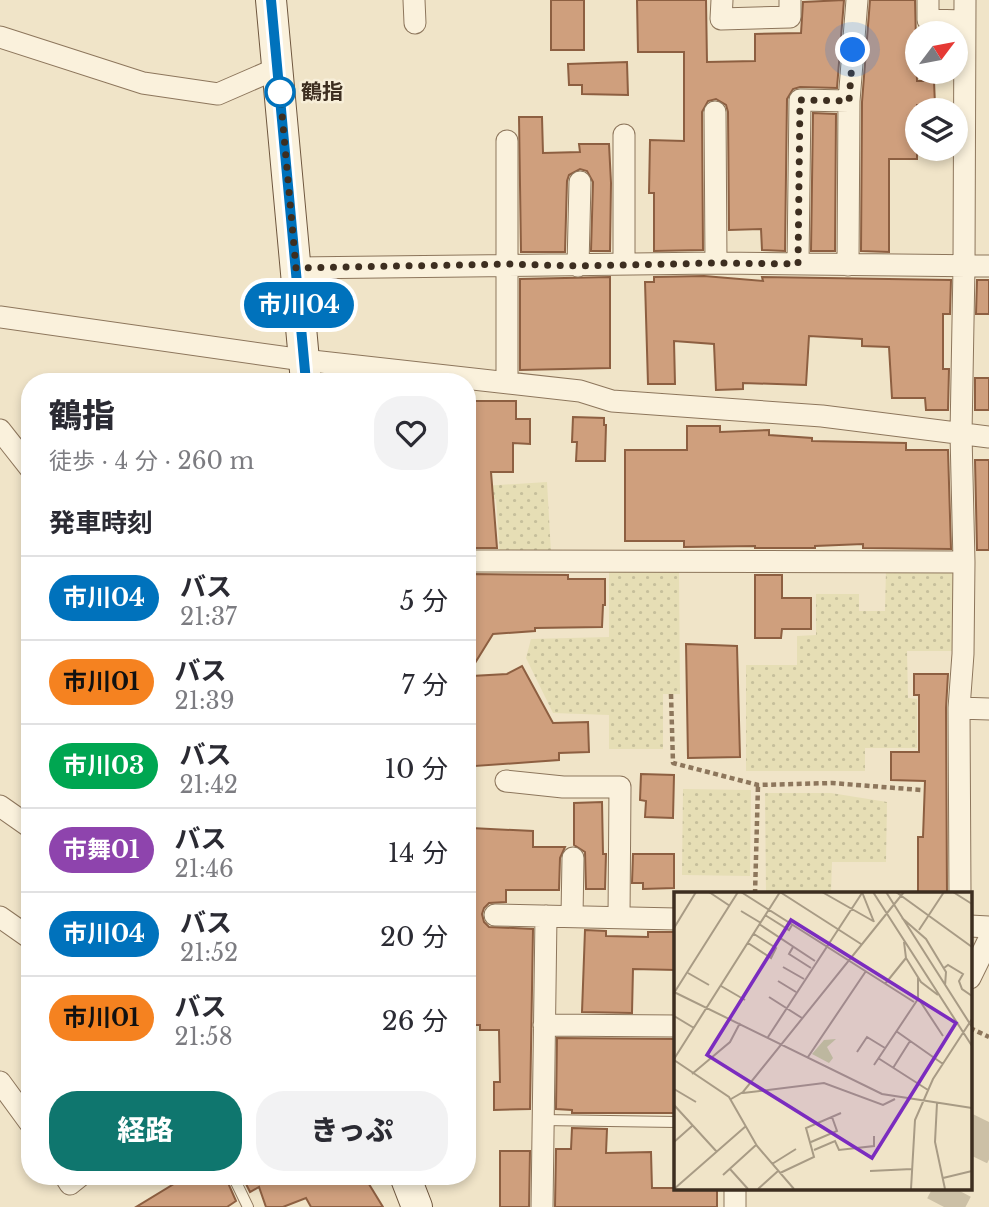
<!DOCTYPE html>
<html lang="ja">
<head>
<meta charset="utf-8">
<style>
	body { margin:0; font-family:"Libre Baskerville","Noto Sans JP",serif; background:#f2f2f3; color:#2b2b33; height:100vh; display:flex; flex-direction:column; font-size:26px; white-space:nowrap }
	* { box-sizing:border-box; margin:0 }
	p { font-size:23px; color:#7c7c81 }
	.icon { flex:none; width:38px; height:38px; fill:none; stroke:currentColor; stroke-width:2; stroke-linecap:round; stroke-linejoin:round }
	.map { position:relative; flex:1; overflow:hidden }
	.details { position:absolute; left:21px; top:373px; width:455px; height:812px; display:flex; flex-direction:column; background:#fff; border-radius:28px; box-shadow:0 4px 10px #0003 }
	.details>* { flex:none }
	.badge { padding:0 14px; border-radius:23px; font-size:24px; line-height:46px }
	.needle { width:46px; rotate:58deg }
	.buttons { position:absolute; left:905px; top:21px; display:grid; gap:14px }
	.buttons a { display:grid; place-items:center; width:63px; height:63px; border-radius:50%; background:#fff; box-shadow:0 4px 10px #0003; font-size:35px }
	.you { position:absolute; width:35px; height:35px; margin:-18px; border:5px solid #fff; border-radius:50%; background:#1a73e8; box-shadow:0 0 0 10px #1a73e833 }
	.map>.badge { position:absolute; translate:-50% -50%; box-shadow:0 0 0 4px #fff }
	h2 { padding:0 28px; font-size:26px; line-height:63px }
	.round { display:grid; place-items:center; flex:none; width:74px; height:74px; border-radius:28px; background:#f2f2f3 }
	.head { display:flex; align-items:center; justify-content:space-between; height:119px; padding:0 28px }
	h1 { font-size:33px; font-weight:800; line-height:52px }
	.primary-button { display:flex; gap:14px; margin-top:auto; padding:14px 28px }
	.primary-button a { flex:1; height:80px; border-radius:28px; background:#0f766e; color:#fff; font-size:28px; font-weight:800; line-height:80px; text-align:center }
	.primary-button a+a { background:#f2f2f3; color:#2b2b33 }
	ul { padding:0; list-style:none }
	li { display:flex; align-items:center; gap:21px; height:84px; padding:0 28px; border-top:2px solid #e1e1e2 }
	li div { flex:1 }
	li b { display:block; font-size:26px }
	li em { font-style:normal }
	li .badge { min-width:77px; font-weight:700; text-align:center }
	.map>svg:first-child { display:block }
</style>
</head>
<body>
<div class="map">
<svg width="989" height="1207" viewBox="0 0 989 1207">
	<defs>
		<pattern id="farmland-dots" width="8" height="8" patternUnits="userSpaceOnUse" patternTransform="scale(1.75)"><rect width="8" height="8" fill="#e6deb5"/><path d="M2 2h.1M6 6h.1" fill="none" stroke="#c6bf9b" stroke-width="1.8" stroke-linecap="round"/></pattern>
	</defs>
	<rect width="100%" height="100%" fill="#f0e4c8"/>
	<path fill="url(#farmland-dots)" d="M547,482L551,553L500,556L496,499L468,501L471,552H467V487Z
		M886,569H954V651H907L908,698L917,699V748H865V771H746V665H797V636L816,635V594H859V611H885Z
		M609,571H679L680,694H663V749H609V715L553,713L526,658L531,639L609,637Z
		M683,789L751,790L750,876L682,875Z
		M765,793H831L887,802L886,862H832L831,894H766Z"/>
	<path fill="#cf9f7d" stroke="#8d5f41" stroke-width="2" d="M551,0H584V50H551Z
		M637,0H706L707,62L755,61V34L801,33L803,2L844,0L837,88L800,87L793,89L787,99L785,251L762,250L761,229L729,230L728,112L726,105L716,99L708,101L702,112L703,250L654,251V193H649L650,140L684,141V52H638Z
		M870,0H915L917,81H934L935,105H917V159H889V252L861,251L862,102Z
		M627,62L628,95L582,94V85H569L568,64Z
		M813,113L836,114L835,251H811Z
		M519,117H542L543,153L580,152L579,144H609L611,183L610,251H591L593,182L587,171L580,169L569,175L567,181L565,252H521Z
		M704,276L763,281L762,277L951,280L950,314H943V369H949L948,410H926L925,398H892L889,347L862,346V339L809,336L806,385L743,383V389L716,390L714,344L674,341L675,384H648L645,282H654V277Z
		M610,277V368L520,370V279Z
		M977,280H989V314H976Z
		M975,378H989V410H975Z
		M470,401H516V419H530V444L513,443V472H491L497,548H475L471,495Z
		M573,417L604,418V425H606L605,461H576L577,442H572Z
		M687,426H720V432L769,430V435L812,438V441L906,443V450H948L951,549L863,548V544L815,546V548H755V546L684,547V541H625V450H687Z
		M975,460H989V550H977Z
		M471,574L568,575V579H605V605H603L602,627L535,628V631L493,634L467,676V621Z
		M755,575H782V598H811V629H782L781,638H755Z
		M686,644L737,646L740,757L688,758Z
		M522,666L553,723L588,722L589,752L559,753V760L475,766L472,676L507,674Z
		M914,674H948L946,708L947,894H918V837H923L925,781L891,780V752H919V695H914Z
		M641,774L674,775L673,818L645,817L646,801L640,800Z
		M602,802L603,854H606L605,889H586L585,852L574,845V803Z
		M471,828L533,831V847H565L560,858L559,890H506V902L489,903L484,908L482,914L484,922L489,927L533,929L530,1109L494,1110V1082H500L499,1030H480V1025H467V918Z
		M633,854H674V888L643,889V883H632Z
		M585,930L606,931V936L648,937V932H676V970L633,969L632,1013L582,1012Z
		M557,1038L676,1039V1113H572V1110L556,1109Z
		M572,1128L607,1129L606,1153L651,1152L652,1188H717V1207H555L556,1149H571Z
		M500,1151H530L529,1207H500Z
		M187,1176H225L236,1201L227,1207H136Z
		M242,1176H364L383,1207H311L306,1198L283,1207H266L259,1187L250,1192Z"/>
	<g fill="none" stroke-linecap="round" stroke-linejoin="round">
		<path stroke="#ccc0a6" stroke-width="38" stroke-dasharray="38 19" stroke-linecap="butt" d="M970,1155L989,1116
			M944,1207L954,1188"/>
		<defs>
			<path id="service" d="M542,1120L676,1122
				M233,1176L248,1207"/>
			<path id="minor" d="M414,0L415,23
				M722,0L721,19L790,17V0
				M928,0V20L964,21
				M0,37L143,83L218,94L278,68
				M715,112L716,263
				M624,135V264
				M798,264L800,100L849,101
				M848,265L849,101L857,0
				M578,266L580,182
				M296,268L716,263L989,266
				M0,317L303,360L580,391L612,401L822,416L989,437
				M507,382V141
				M0,430L30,468
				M467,561L964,562
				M959,708L989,709
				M506,781L563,787H620L619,917
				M0,806L30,827
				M960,894L959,708L963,654L964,562L961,434L964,266L965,0
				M495,915L676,919
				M572,916L573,858
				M0,917L30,938
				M970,926L989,927
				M970,978L989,939
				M544,1025L676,1026
				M0,1082L30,1123
				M65,1176L70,1184L80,1176
				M735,1188V1207
				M542,1207L546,916"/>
			<path id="secondary" d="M271,0L306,382
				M405,1176L417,1207"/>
		</defs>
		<use href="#service" stroke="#8d765c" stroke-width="12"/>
		<use href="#minor" stroke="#8d765c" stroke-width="23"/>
		<use href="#secondary" stroke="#6f573f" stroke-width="32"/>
		<path stroke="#8d765c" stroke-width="4.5" stroke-dasharray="5 3.5" stroke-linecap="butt" d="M671,694L673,763L758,785L832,783L921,790
			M755,894L758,785
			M970,1028L989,1037"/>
		<use href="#service" stroke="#faf1dc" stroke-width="10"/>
		<use href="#minor" stroke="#faf1dc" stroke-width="21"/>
		<use href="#secondary" stroke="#faf1dc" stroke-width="30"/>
	</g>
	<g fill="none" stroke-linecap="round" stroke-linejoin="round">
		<defs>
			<path id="line" d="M271,0L306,382"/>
		</defs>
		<use href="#line" stroke="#fff" stroke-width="16"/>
		<use href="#line" stroke="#0072bc" stroke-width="10"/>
		<path stroke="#3d2e20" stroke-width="7" stroke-dasharray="0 12.6" d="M280,92L296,268L508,264L578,266L716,263L798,264L800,100L849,101L853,50"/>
	</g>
	<circle fill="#fff" stroke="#0072bc" stroke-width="3.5" cx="280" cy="92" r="14"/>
	<g text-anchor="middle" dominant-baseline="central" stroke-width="5" stroke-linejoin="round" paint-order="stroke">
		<g font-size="21" font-weight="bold" fill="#3d2e20" stroke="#f7eed8" text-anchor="start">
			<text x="301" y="92">鶴指</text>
		</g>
	</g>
	<g transform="translate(674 892)">
		<rect width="298" height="298" fill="#f0e4c8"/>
		<path d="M162,147L153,155L159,166L155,171L138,162L150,148Z" fill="#c9cf9b"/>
		<path fill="none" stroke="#a89b85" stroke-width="2" d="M35,0L56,14M67,0L240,110M106,0L187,52M148,0L199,29M188,0L200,30M199,0L298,154M212,0L298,135M222,0L298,55M279,0L298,12M67,19L87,31M91,23L115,38L118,33M228,26L252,47L272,80L271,94M85,32L141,69M0,36L22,0M245,38L270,0M230,50L232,66L247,90L264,103M74,51L97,66L102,56L80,42M119,55L115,62L137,76M109,75L130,87M270,76L274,73L289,82L285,89L288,97L298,104M14,81L35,93M104,89L122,100M211,92L232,66M47,94L71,108M0,100L208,202L298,216M0,101L64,0M95,105L128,126M244,106L269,144M0,124L20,136M222,139L269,172M94,145L188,1M183,160L193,145L211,156M134,165L192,79M204,166L254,198M0,167L106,0M0,168L55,205L83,254L120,297M200,173L244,107V85M219,176L236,149M18,182L56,150L66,131M0,197L22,210M69,201L150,191L209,213L221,207M57,207L69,200L230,0M263,211L261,250L271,297M0,213L43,260M0,250L18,234M137,250L163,239L158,225M140,258L161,249L165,258L200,254V244M98,272L122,257M56,277L74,297M196,279L238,277M106,281L140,265L132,236L167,221M49,283L82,253M269,286L298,279M0,297L72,234M84,297L104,279M237,297L241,228L259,187L298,127"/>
		<path fill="#7b2cbf" fill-opacity="0.15" stroke="#7b2cbf" stroke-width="3.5" d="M117,28L282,131L198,266L33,163Z"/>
		<rect width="298" height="298" fill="none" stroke="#3d2e20" stroke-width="3.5"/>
	</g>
</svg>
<div class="buttons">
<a><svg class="needle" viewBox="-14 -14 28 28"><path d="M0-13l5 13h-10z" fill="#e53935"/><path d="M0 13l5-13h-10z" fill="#7c7c81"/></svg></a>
<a><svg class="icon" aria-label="layers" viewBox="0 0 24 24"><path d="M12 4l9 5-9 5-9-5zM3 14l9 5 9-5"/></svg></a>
</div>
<div class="you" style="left:853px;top:50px"></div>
<b class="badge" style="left:299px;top:305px;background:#0072bc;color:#fff">市川04</b>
<section class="details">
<div class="head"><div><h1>鶴指</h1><p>徒歩 · 4 分 · 260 m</p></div><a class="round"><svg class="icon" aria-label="heart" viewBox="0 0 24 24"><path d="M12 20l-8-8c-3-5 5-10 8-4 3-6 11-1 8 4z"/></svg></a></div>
<h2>発車時刻</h2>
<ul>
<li><span class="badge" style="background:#0072bc;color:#fff">市川04</span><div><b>バス</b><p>21:37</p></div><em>5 分</em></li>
<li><span class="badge" style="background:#f58220;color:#111">市川01</span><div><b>バス</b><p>21:39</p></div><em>7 分</em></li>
<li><span class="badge" style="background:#00a651;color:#fff">市川03</span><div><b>バス</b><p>21:42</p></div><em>10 分</em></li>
<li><span class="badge" style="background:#8e44ad;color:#fff">市舞01</span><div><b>バス</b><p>21:46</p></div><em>14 分</em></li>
<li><span class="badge" style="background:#0072bc;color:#fff">市川04</span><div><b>バス</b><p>21:52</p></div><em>20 分</em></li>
<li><span class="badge" style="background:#f58220;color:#111">市川01</span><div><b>バス</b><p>21:58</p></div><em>26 分</em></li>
</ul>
<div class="primary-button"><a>経路</a><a>きっぷ</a></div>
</section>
</div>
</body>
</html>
